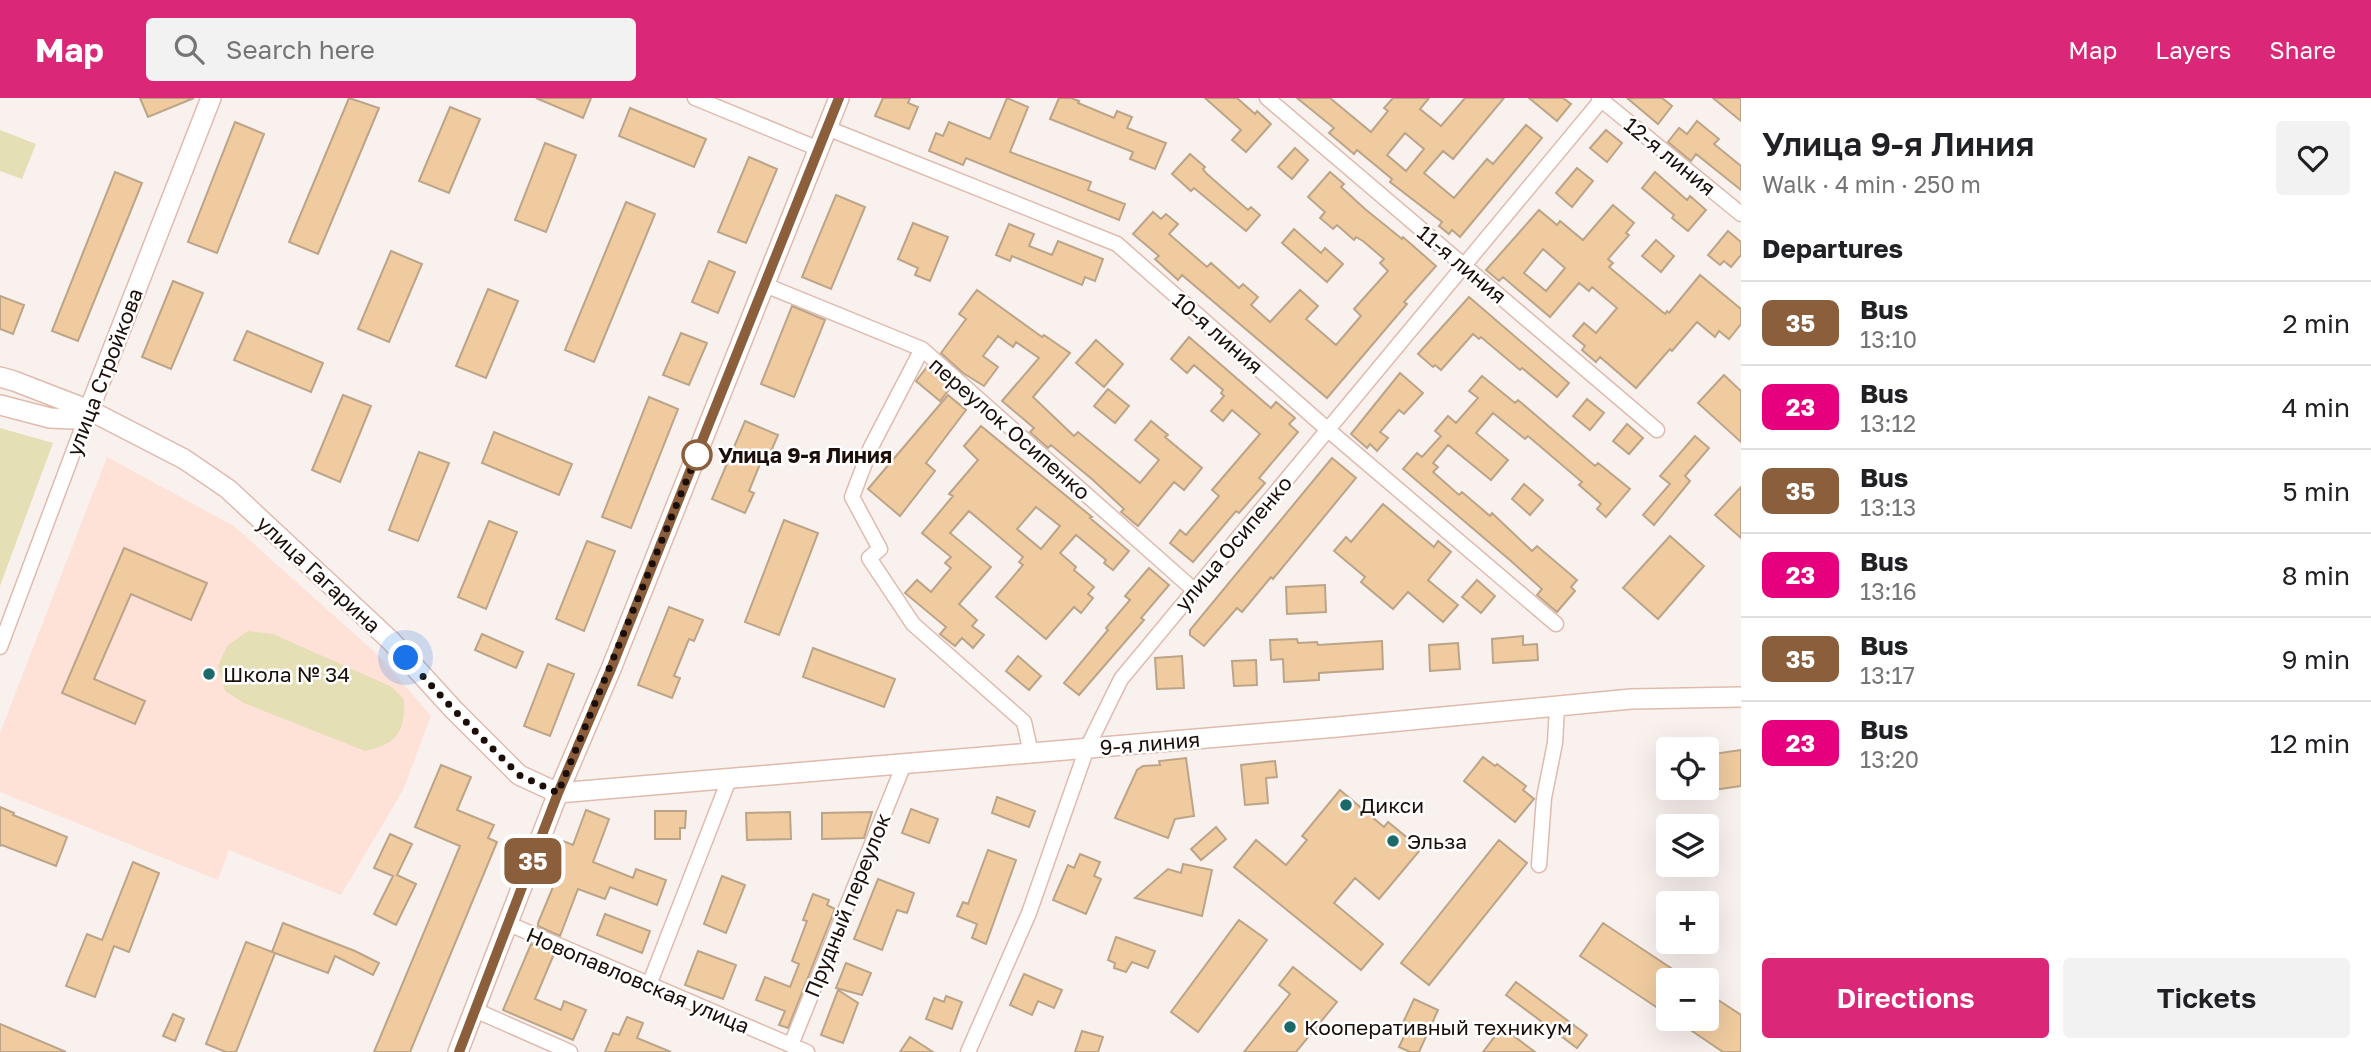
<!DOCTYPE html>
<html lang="en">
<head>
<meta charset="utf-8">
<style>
	body { margin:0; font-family:"Golos Text",sans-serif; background:#f2f2f2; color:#202124; height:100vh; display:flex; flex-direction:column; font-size:26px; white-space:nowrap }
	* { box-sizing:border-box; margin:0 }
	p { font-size:23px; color:#757577 }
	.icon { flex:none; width:38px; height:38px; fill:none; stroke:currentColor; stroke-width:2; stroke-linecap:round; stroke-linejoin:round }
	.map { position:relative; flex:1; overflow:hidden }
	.details { display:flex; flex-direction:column; background:#fff; width:630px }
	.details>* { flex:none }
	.badge { padding:0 14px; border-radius:10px; font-size:24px; line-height:46px }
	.buttons { position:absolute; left:1656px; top:639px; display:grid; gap:14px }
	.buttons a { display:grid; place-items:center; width:63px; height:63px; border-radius:7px; background:#fff; box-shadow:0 7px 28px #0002; font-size:35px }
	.you { position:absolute; width:35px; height:35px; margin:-18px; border:5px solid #fff; border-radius:50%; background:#1a73e8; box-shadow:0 0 0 10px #1a73e833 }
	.map>.badge { position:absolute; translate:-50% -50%; box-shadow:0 0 0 4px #fff }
	h2 { padding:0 21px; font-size:26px; line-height:63px }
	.round { display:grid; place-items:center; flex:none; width:74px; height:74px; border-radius:7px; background:#f2f2f2 }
	.headline { display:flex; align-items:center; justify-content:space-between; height:119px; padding:0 21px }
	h1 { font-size:33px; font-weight:600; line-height:52px }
	.primary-button { display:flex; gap:14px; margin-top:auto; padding:14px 21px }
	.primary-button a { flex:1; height:80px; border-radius:7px; background:#db2777; color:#fff; font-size:28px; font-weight:600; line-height:80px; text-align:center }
	.primary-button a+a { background:#f2f2f2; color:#202124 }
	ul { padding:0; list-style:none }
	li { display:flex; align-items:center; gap:21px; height:84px; padding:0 21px; border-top:2px solid #e0e0e0 }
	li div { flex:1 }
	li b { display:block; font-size:26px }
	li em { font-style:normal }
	li .badge { min-width:77px; font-weight:700; text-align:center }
	header { display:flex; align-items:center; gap:42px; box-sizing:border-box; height:98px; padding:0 35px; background:#db2777; color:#fff }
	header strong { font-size:33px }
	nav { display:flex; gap:38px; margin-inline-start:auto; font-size:24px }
	.search { width:490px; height:63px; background:#f2f2f2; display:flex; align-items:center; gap:18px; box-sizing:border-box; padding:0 24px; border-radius:7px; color:#757577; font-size:26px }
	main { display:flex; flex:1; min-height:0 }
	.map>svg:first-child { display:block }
</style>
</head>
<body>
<header>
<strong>Map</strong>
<div class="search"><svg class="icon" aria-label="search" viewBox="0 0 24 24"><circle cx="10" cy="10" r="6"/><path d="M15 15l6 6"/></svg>Search here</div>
<nav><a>Map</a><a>Layers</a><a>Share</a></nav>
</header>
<main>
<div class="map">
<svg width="1741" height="954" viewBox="0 0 1741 954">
	<rect width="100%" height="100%" fill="#f9f1ee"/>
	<path fill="#fee1d7" d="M107,359L234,428L380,559L431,618L403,692L341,797L229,752L218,782L0,694V635Z"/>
	<path fill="#e4dfb4" d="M0,32L36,46L22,81L0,73Z
		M0,330L53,345L0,488Z
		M248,533L273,536L392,589L404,602C405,635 397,646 365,653L244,605L225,593L218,568L227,548Z"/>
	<path fill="#f0cb9f" stroke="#bca488" stroke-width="2" fill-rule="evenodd" d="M140,0H194L148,19Z
		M349,0L379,10L318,156L289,144Z
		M536,0H591L583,20Z
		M883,0H910L908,5L918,9L909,31L875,18Z
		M1007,0L1028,9L1010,54L1091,84L1088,92L1125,106L1119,122L966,60L963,67L929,53L936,35L943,38L949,24L990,41Z
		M1059,0H1071L1079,3L1078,5L1114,20L1117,13L1132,19L1127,30L1166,45L1155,71L1130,61L1133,54L1050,21Z
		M1205,0H1237L1255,16L1257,13L1271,26L1246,54L1232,42L1241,32Z
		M1297,0H1330L1371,34L1388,13L1384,10L1393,0H1429L1420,11L1441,28L1465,0H1504L1453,61L1443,53L1424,75L1454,100L1487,61L1493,66L1526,27L1542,40L1460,139L1452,132L1449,136L1439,128L1442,124L1390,84L1392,81L1357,52L1354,56L1329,35L1334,30ZM1405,35L1424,51L1406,73L1387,57Z
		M1529,0H1563L1571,6L1557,23Z
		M1627,0H1662L1672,8L1658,26Z
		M1713,0H1741V23Z
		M450,9L480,21L449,95L419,83Z
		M630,10L706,41L694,69L619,38Z
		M1697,23L1719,41L1714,46L1741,68V92L1696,56L1691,63L1668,44L1679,30L1687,36Z
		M235,24L264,36L217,155L188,144Z
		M1606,32L1622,45L1607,64L1590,50Z
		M545,45L576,57L546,134L515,122Z
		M1295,50L1308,62L1292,81L1278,69Z
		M1190,56L1205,69L1203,71L1207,76L1248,112L1251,109L1260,117L1246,133L1194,90L1191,93L1172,76Z
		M749,59L777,71L746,145L718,134Z
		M1577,70L1593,83L1572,109L1556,95Z
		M115,74L142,85L78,243L52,233Z
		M1330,74L1344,86L1341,89L1365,111L1402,141L1403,139L1436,168L1404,204L1407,206L1327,300L1182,177L1178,182L1155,161L1159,158L1133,136L1153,114L1161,121L1166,116L1178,126L1169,136L1207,169L1211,165L1239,190L1243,186L1258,199L1251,207L1270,224L1300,192L1318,208L1306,221L1336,247L1361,218L1354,211L1388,173L1380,165L1384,161L1363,143L1356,139L1354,142L1337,127L1333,131L1320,120L1325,114L1308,99Z
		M1655,74L1687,102L1690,98L1706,112L1688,133L1672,120L1674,117L1642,90Z
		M836,97L865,109L831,191L802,179Z
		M626,104L655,116L594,264L565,252Z
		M1613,107L1634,125L1626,135L1629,137L1608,161L1613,165L1609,169L1665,216L1667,213L1669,215L1700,177L1741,211V226L1729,241L1719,233L1715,239L1697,224L1672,253L1670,251L1636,290L1600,259L1596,264L1582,252L1585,248L1573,238L1584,225L1596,235L1617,210L1592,189L1589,193L1579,185L1550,219L1503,179L1499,183L1486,172L1539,112L1557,127L1560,123L1583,142ZM1543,151L1565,170L1546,193L1524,175Z
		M913,125L948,139L930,183L915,177L918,170L898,161Z
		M1009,126L1034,136L1029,148L1052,157L1058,143L1103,161L1095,183L1085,179L1082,187L1012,158L1010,163L996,157Z
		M1294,131L1321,155L1325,150L1343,166L1327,184L1282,145Z
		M1728,133L1741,144V157L1731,169L1724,163L1720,167L1708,157Z
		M1656,142L1674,158L1661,174L1642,158Z
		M391,153L422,166L389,244L358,231Z
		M709,163L735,174L718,215L692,204Z
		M173,183L203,195L171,271L142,259Z
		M488,191L518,203L486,280L456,268Z
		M977,192L1042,239L1044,237L1070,255L1033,299L1074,338L1078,334L1140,385L1159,362L1135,342L1151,323L1168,337L1165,339L1202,370L1184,392L1174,384L1138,428L1121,414L1124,411L1093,382L1051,347L1048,350L1030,334L1034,330L1002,303L1039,260L1016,244L1013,249L998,238L983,258L998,269L984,288L963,275L941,255L966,221L959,216Z
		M0,198L24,207L13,236L0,231Z
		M1469,199L1569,285L1557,299L1522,270L1520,272L1481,239L1479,241L1473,236L1441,272L1435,267L1433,269L1418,256Z
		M792,208L825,222L794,299L761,286Z
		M247,233L323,265L311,294L234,262Z
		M681,235L707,245L689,287L663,277Z
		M1189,239L1271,310L1276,304L1295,320L1289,326L1298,334L1259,380L1265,385L1239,415L1236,413L1193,464L1170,445L1180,432L1186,437L1219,398L1212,392L1260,336L1232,312L1223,323L1211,313L1224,298L1221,295L1223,292L1194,267L1187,275L1171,261Z
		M1096,242L1123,266L1104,289L1076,265Z
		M927,269L951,289L940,303L916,283Z
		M1400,275L1423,295L1404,316L1399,312L1380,334L1388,340L1377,353L1370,346L1367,350L1351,336Z
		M1724,277L1741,293V344L1698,305Z
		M1482,278L1515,305L1518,302L1595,368L1598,365L1630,391L1606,419L1597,411L1601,406L1579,387L1582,384L1528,338L1525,341L1493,315L1476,335L1508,362L1491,382L1448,347L1433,365L1438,369L1433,374L1459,397L1462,394L1490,418L1492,415L1532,453L1537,448L1577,482L1571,489L1575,493L1557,514L1537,497L1542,491L1511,463L1403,371L1417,355L1422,359L1441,338L1435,333L1448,318L1456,325L1478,300L1469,293Z
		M1108,291L1129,308L1115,325L1094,308Z
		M343,297L371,308L340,384L312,372Z
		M948,297L966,312L926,365L935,373L900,418L868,391Z
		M649,299L678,311L631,430L602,419Z
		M1587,301L1604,315L1590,332L1573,318Z
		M745,323L778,337L769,358L764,356L749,393L754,395L745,415L712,401Z
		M1627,326L1643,340L1629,356L1613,343Z
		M981,328L1092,419L1090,420L1129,453L1113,472L1104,465L1106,462L1076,437L1060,455L1076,469L1074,472L1094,489L1088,496L1093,500L1081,515L1074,509L1046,541L996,499L1023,467L1019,464L1023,459L969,413L950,435L991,469L959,506L977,522L972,528L984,537L973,550L962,540L955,548L940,536L946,529L905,495L917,482L931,494L951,470L945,465L951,459L922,435L953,398L949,396L978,362L964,348ZM1036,409L1060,428L1041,451L1017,431Z
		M494,334L572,366L559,397L482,365Z
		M1695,338L1709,350L1685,378L1690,383L1654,427L1643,417L1670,386L1660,378Z
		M419,354L449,365L418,443L389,432Z
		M1332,360L1356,380L1273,481L1271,479L1242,514L1237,510L1204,548L1190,537V532Z
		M1524,386L1543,402L1530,417L1512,401Z
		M1741,389V440L1715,417Z
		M1383,406L1434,449L1438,443L1451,454L1428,482L1458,507L1443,524L1408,494L1393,511L1361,484L1365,479L1334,453L1346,439L1351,444Z
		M784,422L818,435L779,537L745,524Z
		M489,423L517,434L486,511L458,499Z
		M1670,438L1704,468L1658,521L1623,490Z
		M587,443L615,453L584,533L556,521Z
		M124,450L207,485L191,522L131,496L94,581L145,603L135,626L62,595Z
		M1149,470L1169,487L1141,520L1144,522L1079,597L1064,585L1108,532L1106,530L1130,502L1125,498Z
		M1477,482L1495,498L1481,515L1462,499Z
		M1325,487L1326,514L1287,516L1286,489Z
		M669,509L703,522L694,543L689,541L674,578L680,580L672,600L638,587Z
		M482,536L523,554L516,570L475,552Z
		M1523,538V547L1537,546L1538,562L1493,565L1492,541Z
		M1297,541L1298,545L1317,544L1318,547L1382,543L1383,571L1319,575V582L1284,584L1283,561L1271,562L1270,542Z
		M1458,545L1460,571L1430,573L1429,547Z
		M813,550L895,581L884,609L803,579Z
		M1018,558L1041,578L1029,592L1006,573Z
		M1182,558L1184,590L1157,591L1155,560Z
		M1256,562L1257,587L1234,588L1232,563Z
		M548,566L574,576L550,638L524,628Z
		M1741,652V688L1706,693V657Z
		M1483,659L1495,668L1497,666L1526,688L1523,692L1534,701L1515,724L1464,683Z
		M1186,660L1194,718L1175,721L1168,740L1115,720L1137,672L1143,668L1160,667L1159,663Z
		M1275,663L1277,679L1266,680L1268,705L1245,707L1241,667Z
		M441,667L471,679L457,712L494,727L488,740L497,744L410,954H374L460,748L415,729Z
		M1340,692L1384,729L1388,724L1421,751L1379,801L1355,780L1334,805L1383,846L1361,872L1234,769L1256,742L1286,767L1307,742L1302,738Z
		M997,699L1035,713L1029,729L992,715Z
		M0,709L14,715L13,717L67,739L56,768L2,747L0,748Z
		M911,711L938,721L929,745L902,735Z
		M586,712L609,721L593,764L633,780L636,771L666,782L657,807L610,789L605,801L578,791L560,838L538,828V825L563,765L556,763L563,743L573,747Z
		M655,713H686L685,730H680V741H655Z
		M790,714L791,741L747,742L746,715Z
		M872,714L864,740L822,741V715Z
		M1216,729L1226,741L1201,762L1191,751Z
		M390,736L412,746L397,777L416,786L396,827L374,816L393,778L374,770Z
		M1499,742L1527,765L1429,887L1401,865Z
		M988,752L1016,762L986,846L972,840L977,826L957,818L963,804L968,806Z
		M1080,756L1100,764L1094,778L1101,781L1086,816L1053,802L1068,767L1074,770Z
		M133,764L159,775L129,854L114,848L95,899L66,888L87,836L102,842Z
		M1183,766L1212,772L1202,818L1135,800L1168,771L1181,775Z
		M722,778L745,787L726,835L704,826Z
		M878,781L914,795L907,815L897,812L882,852L854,841Z
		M813,796L829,802L827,807L835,811L788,930L779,927L785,913L756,902L765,879L790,889L799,866L792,863L807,823L803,822Z
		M605,816L650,833L642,855L597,837Z
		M1239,822L1267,842L1198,934L1171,914Z
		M283,825L355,853L379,865L373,877L335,858L328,875L272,854Z
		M1603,825L1689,882H1668V917L1580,858Z
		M1116,839L1155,853L1148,870L1132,864L1126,874L1114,870L1115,865L1108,862Z
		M246,844L275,855L236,954H226L206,946Z
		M531,846L554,856L535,901L561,912L564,903L586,912L573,942L503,912Z
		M698,853L736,867L723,901L685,887Z
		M846,865L871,875L862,897L836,890Z
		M1293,869L1337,904L1296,954H1244L1290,896L1279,887Z
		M1024,876L1062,892L1054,910L1038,903L1032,917L1010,907Z
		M1516,884L1587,937L1577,950L1506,897Z
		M838,892L858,905L843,945L821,937Z
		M1706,894L1741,917V954H1723L1673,920H1706Z
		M946,898L962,904L952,931L926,921L934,900L944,904Z
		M1414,901L1438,912L1419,954H1410L1399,949L1407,932L1401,929Z
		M173,916L184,921L175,943L163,938Z
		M627,919L643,925L637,940L671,954H605L613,935L619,937Z
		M0,926L66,954H0Z
		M1502,929L1535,954H1483Z
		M1082,933L1103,939L1098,954H1075Z
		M910,939L933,954H900Z"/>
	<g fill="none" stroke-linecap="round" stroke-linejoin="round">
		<defs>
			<path id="street" d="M695,0L819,51
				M1267,0L1657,332
				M1599,0L1741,116
				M827,30L1117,146L1327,331L1556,526
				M765,187L922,251L1194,492
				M922,251L871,349L852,399L880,451L869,460L913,526L1024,624L1031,655
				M0,549L89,312
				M1539,767L1544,700L1555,645L1557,609
				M509,826L807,954
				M649,887L730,679
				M475,912L570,954
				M791,947L904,666
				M968,954L1029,815L1087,650L1121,581L1603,0"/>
			<path id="secondary" d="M0,279L14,283L89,312L184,361L228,391L391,543L453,611L519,677L558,695L1337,629L1631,601L1741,599
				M0,307L50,320L72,321L89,312
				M89,312L211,0
				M458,954L558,695L611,571L839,0"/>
		</defs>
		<use href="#street" stroke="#e0baad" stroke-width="17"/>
		<use href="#secondary" stroke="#e0baad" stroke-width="22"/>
		<use href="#street" stroke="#fff" stroke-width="14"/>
		<use href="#secondary" stroke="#fff" stroke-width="19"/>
	</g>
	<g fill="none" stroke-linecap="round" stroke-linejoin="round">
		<defs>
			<path id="line" d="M459,954L558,695L611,571L839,0"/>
		</defs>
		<use href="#line" stroke="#fff" stroke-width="16"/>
		<use href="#line" stroke="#8b5e3c" stroke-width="10"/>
		<path stroke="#1c0f0a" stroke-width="7" stroke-dasharray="0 12.6" d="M406,560L453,611L519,677L558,695L697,357"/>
	</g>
	<circle fill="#fff" stroke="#8b5e3c" stroke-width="3.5" cx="697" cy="357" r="14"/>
	<g fill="#1c696a" stroke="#fff" stroke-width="2.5">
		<circle cx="209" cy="576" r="7"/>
		<circle cx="1346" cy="707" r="7"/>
		<circle cx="1393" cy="743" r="7"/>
		<circle cx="1290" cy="929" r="7"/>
	</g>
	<g text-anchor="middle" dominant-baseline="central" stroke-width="5" stroke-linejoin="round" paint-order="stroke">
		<g font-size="21" fill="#1c0f0a" stroke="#fff">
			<text transform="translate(1670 58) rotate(39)">12-я линия</text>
			<text transform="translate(1462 166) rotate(40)">11-я линия</text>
			<text transform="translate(1218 235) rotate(41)">10-я линия</text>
			<text transform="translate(104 274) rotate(-69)">улица Стройкова</text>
			<text transform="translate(1010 330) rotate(41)">переулок Осипенко</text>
			<text transform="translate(1233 445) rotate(-50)">улица Осипенко</text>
			<text transform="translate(319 476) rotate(43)">улица Гагарина</text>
			<text transform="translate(1150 645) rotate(-5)">9-я линия</text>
			<text transform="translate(847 807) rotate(-68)">Прудный переулок</text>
			<text transform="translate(638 882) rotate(23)">Новопавловская улица</text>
		</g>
		<g font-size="21" font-weight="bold" fill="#1c0f0a" stroke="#fff" text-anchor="start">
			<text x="718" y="357">Улица 9-я Линия</text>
		</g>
		<g font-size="21" fill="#1c0f0a" stroke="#fff" text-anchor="start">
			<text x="223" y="576">Школа № 34</text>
			<text x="1360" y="707">Дикси</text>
			<text x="1407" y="743">Эльза</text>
			<text x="1304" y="929">Кооперативный техникум</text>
		</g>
	</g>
</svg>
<div class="buttons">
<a><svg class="icon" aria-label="locate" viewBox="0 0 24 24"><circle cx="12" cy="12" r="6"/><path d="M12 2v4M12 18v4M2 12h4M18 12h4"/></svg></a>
<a><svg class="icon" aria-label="layers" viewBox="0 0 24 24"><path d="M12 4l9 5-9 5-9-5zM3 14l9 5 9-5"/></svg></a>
<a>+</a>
<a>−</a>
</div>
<div class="you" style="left:406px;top:560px"></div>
<b class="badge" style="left:533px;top:763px;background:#8b5e3c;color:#fff">35</b>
</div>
<section class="details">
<div class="headline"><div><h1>Улица 9-я Линия</h1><p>Walk · 4 min · 250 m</p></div><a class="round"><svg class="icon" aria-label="heart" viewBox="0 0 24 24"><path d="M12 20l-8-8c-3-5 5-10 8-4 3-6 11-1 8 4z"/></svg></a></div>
<h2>Departures</h2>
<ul>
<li><span class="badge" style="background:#8b5e3c;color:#fff">35</span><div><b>Bus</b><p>13:10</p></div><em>2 min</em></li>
<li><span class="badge" style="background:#e6007e;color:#fff">23</span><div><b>Bus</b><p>13:12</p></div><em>4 min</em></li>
<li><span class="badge" style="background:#8b5e3c;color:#fff">35</span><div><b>Bus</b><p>13:13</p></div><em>5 min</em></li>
<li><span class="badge" style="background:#e6007e;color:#fff">23</span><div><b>Bus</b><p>13:16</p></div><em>8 min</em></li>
<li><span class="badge" style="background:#8b5e3c;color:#fff">35</span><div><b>Bus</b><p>13:17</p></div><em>9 min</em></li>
<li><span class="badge" style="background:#e6007e;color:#fff">23</span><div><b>Bus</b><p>13:20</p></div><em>12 min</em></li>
</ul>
<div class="primary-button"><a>Directions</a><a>Tickets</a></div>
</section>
</main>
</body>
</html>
